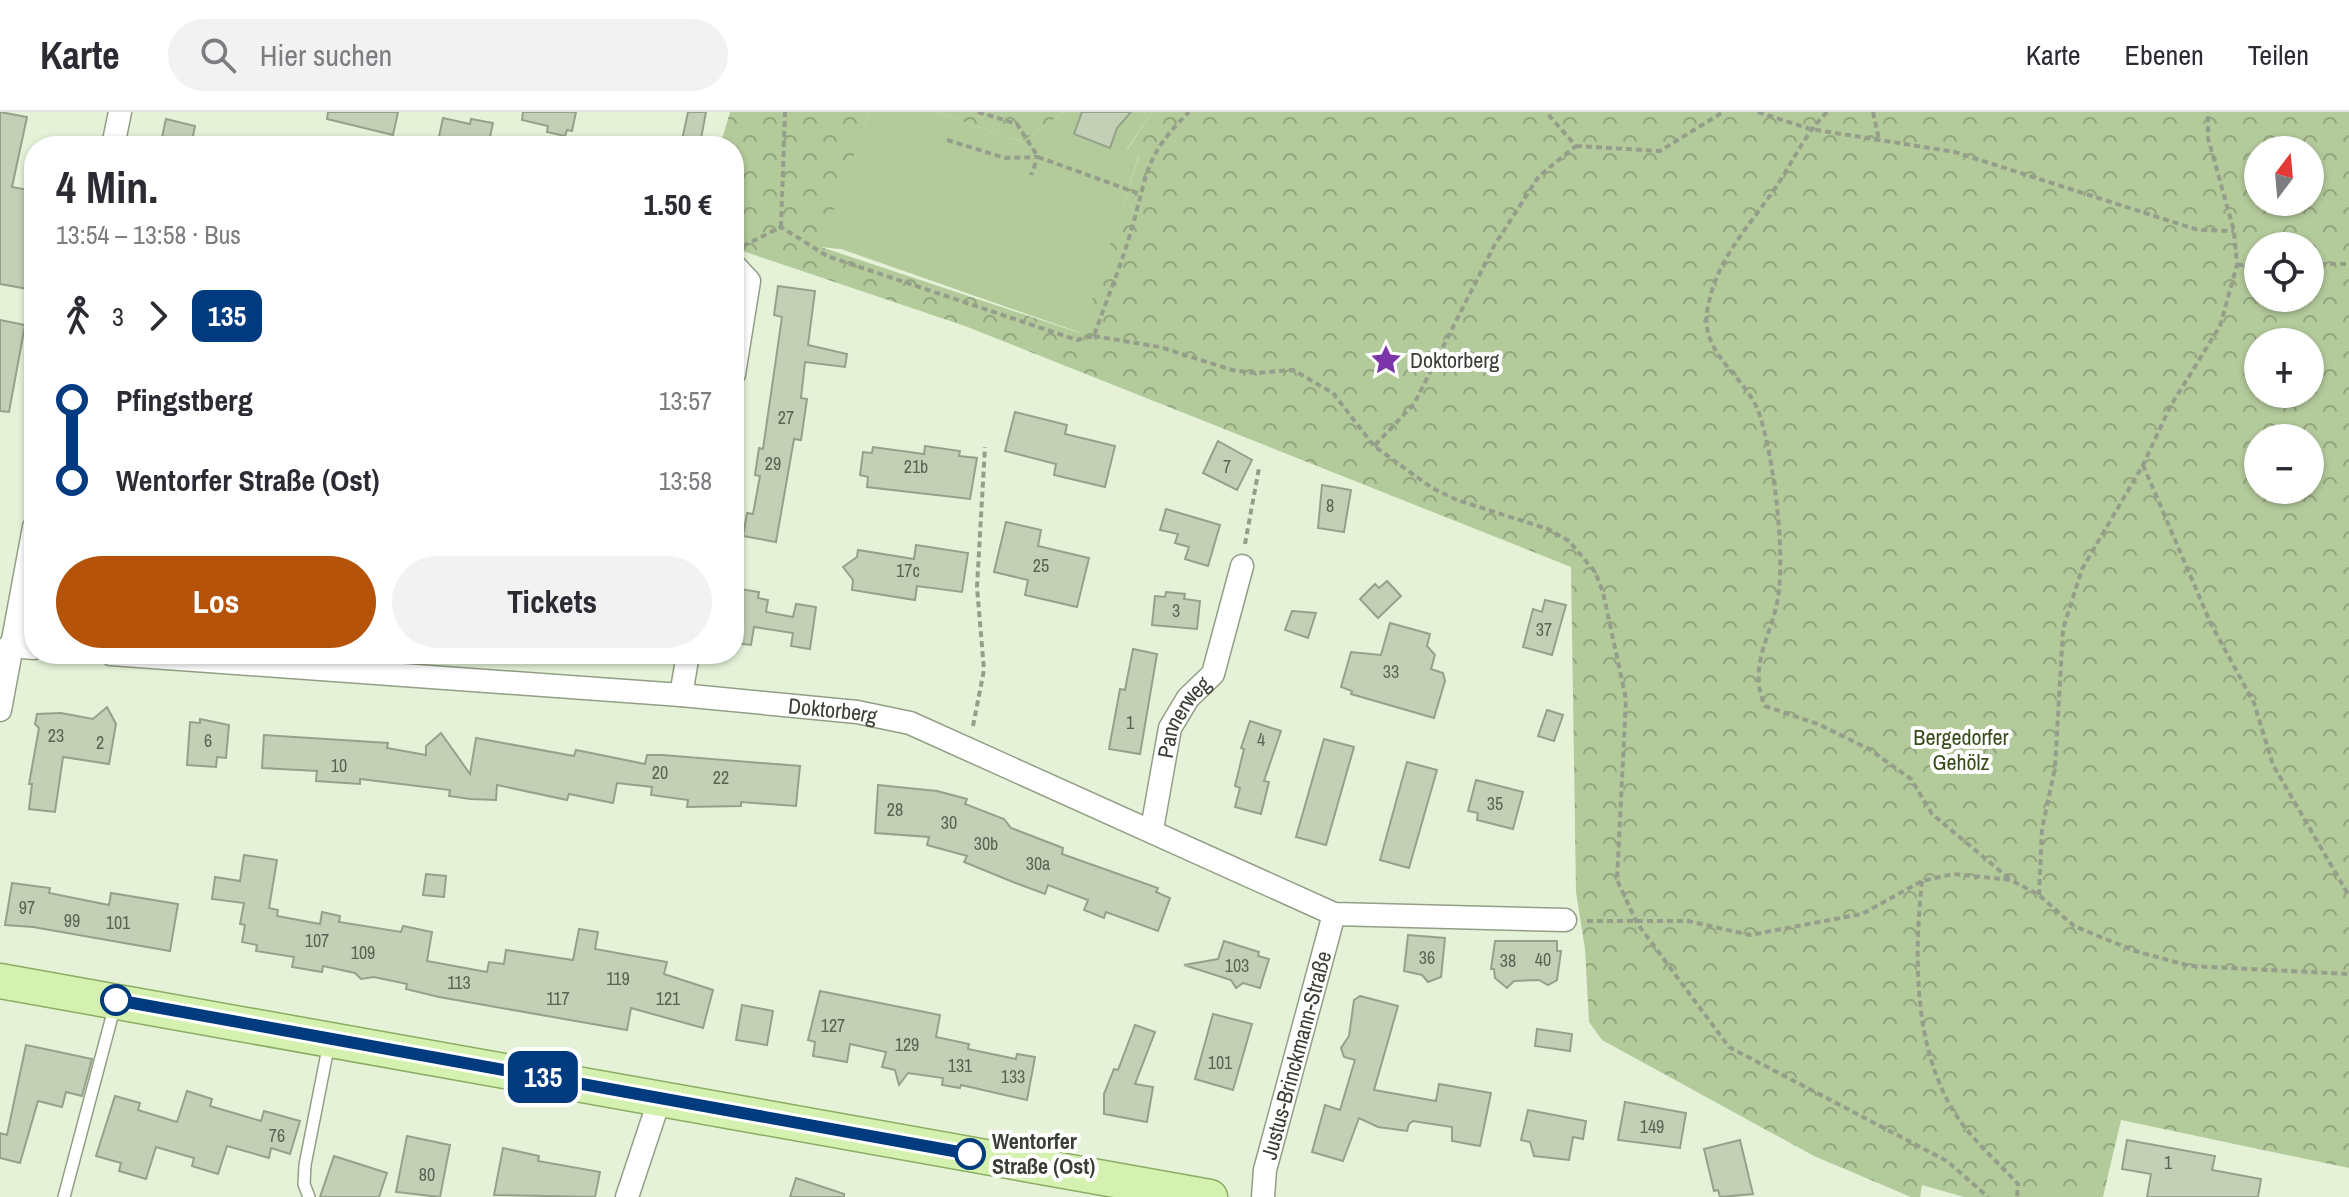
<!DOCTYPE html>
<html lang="de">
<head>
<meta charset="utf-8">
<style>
	body { margin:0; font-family:"Archivo Narrow",sans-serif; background:#f2f2f3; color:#2b2b33; height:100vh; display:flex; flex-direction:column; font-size:30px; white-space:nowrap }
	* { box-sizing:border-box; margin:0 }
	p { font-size:26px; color:#7c7c81 }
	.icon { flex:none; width:44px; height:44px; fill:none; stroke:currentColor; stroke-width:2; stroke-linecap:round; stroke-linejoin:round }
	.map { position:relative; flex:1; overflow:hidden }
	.sheet { position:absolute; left:24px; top:24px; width:720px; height:528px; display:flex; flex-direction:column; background:#fff; border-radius:32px; box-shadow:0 2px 6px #0004 }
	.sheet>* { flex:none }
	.badge { padding:0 16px; border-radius:12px; font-size:28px; line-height:52px }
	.needle { width:52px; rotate:16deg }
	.buttons { position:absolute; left:2244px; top:24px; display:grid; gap:16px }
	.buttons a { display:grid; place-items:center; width:80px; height:80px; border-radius:50%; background:#fff; box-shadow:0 2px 6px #0004; font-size:40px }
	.map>.badge { position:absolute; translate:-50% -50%; box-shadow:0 0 0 4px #fff }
	.legs { display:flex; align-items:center; gap:12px; height:88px; padding:0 32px; font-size:26px }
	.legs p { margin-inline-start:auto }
	.headline { display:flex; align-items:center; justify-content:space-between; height:136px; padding:0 32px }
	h1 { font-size:44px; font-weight:700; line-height:60px }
	.primary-button { display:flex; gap:16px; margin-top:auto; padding:16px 32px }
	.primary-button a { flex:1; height:92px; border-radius:48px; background:#b45309; color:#fff; font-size:32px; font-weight:700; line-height:92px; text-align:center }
	.primary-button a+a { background:#f2f2f3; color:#2b2b33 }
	ul { padding:0 32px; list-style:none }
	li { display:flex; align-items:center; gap:28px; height:80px; font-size:30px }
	li i { display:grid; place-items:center; width:12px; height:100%; margin:0 10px; background:currentColor }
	li i::after { content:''; width:20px; height:20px; margin:-10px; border:6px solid; border-radius:50%; background:#fff }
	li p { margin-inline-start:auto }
	li:first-child i { background:linear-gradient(#0000 50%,currentColor 0) }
	li:last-child i { background:linear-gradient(currentColor 50%,#0000 0) }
	header { display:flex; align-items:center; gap:48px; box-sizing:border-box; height:112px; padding:0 40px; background:#fff; border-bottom:2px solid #e1e1e2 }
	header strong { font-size:38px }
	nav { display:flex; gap:44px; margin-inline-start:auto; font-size:28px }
	.search { width:560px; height:72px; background:#f2f2f3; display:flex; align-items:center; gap:20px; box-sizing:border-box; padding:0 28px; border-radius:44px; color:#7c7c81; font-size:30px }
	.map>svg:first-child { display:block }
</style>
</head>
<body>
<header>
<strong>Karte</strong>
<div class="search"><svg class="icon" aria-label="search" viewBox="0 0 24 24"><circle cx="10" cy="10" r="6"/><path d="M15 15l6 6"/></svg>Hier suchen</div>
<nav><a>Karte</a><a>Ebenen</a><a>Teilen</a></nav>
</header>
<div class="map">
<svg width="2349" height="1085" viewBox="0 0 2349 1085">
	<defs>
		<pattern id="forest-crowns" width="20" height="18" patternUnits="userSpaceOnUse" patternTransform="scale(2)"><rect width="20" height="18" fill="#b3ca9b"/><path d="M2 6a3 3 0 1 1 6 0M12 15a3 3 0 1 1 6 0" fill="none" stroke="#93a57f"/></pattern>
	</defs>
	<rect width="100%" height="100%" fill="#e5f2d8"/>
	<path fill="url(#forest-crowns)" fill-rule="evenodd" d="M730,0H870L821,135L1080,221L1139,44L1127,38L1152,0H2349V1056L2121,1008L2103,1085H1964L1922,1073L1920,1085H1911L1814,1044L1602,928L1589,910L1585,837L1576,780L1571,455L965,214L734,136V34H720ZM2258,38H2310V90H2258ZM2258,134H2310V186H2258ZM2258,230H2310V282H2258ZM2258,326H2310V378H2258Z
		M934,0H1064L1022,30Z"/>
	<path fill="#b3ca9b" d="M870,0H934L1022,30L1064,0H1152L1127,37L1139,43L1081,221L841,137L820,135Z"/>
	<path fill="#c3d0b6" stroke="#95a289" stroke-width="2" d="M0,0L27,5L12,75L34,79V163H31L28,177L0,172Z
		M328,0H398L393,23L327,7Z
		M523,0H576L572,19L567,18L565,24L547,20L548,14L522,8Z
		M688,0H706L700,32L682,28Z
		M1082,0H1131L1117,16L1110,36L1074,22Z
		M443,6L470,12L471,7L493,11L488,34H437Z
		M166,7L195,14L191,34H160Z
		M778,174L815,179L808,233L847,242L845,255L805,250L801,286L807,287L801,328L794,327L776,430L743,424L747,401L753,402L760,364L755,363L759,336L763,337L782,205L774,203Z
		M0,208L25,213L9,300L0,299Z
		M1015,300L1067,313L1065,322L1115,334L1105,375L1054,363L1056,352L1005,339Z
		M1218,329L1252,348L1237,378L1203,361Z
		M925,334L960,339L959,344L977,346L970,387L867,375L868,365L860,363L863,340L872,341L873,335L924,342Z
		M1322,373L1351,378L1344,420L1318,416Z
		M1166,397L1220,413L1208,454L1185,447L1189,435L1175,431L1178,422L1160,418Z
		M1006,410L1041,418L1038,434L1089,446L1077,495L1025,483L1028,468L994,460Z
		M916,433L968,441L962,480L917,474L915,488L852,478L853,468L843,455L857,445L858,438L914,447Z
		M1387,469L1401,484L1378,506L1360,487L1375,472L1379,476Z
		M734,476L759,480L758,486L768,488L766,500L793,505L796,492L816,495L810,537L791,534L793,521L754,515L751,533L734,531Z
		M1166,480L1185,482L1184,487L1200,489L1197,517L1152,513L1155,484L1165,485Z
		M1545,488L1566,493L1552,543L1523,535L1533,497L1542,500Z
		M1292,499L1316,501L1308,526L1285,518Z
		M1390,511L1430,522L1427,534L1435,543L1431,557L1443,561L1445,569L1434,606L1351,582L1352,579L1341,575L1351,540L1381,543Z
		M1133,537L1157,542L1140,642L1109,637L1120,577L1125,578Z
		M107,595L116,612L109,652L63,645L55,700L29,697L32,672H29L39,616L35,612L37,602L61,601L93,607Z
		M1547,598L1563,603L1554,629L1538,624Z
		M200,607L229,613L226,646L217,645L216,655L187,653L190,610L200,611Z
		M1250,609L1281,619L1264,669L1269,670L1261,702L1235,695L1240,676L1235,674L1244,637L1241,636Z
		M441,621L470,662L476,626L574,644L576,638L645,652L647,643H662L800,654L796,694L741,690V694L687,695L688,688L651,683L652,675L617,671L613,691L569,682L567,688L497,673L496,688L470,687L449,684L450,678L360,667V672L316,669L317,659L262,656L264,623L388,631L387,636L426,643V634Z
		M1324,627L1354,635L1326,733L1296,725Z
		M1407,650L1437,658L1409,756L1380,748Z
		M1476,668L1523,680L1513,717L1477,708L1478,701L1468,699Z
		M878,673L937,679L967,687L965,692L1004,707L1011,716L1063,736L1062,742L1158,776L1156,780L1170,786L1158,819L1106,800L1104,806L1084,798L1088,788L1048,773L1045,782L1013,770L964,750L967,744L927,733L929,725L875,721Z
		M244,743L277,748L269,796L278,798L277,804L320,812L322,800L340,804L339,810L401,820L403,814L432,820L427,849L487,860L489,850L504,852L506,838L573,848L579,817L598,820L595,837L667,850L664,862L713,878L703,916L631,896L627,918L439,885L406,877L407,872L374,865L361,867L355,861L323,854L322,860L292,855L294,845L256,839L257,833L242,830L245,813L240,812L244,791L212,787L215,765L240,769Z
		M426,762L446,764L444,785L423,783Z
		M12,771L50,776L49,781L109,793L111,781L178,792L170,839L33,815L5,813Z
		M1408,823L1445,826L1441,865L1428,870L1422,863L1404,859Z
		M1224,829L1259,840L1258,844L1269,847L1260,876L1243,871L1236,876L1231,868L1184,853L1218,847Z
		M1495,829H1557V839H1561L1557,868L1548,873L1539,868L1514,869L1507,876L1495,866L1494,857H1491Z
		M820,879L940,903L936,925L969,932L968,937L1016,947L1017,942L1035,945L1027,988L961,973L960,976L942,973L943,966L908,961L899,973L895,958L882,955L886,940L850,932L847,950L813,944L815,930L808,928Z
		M1360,884L1398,894L1374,978L1436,989L1439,972L1491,981L1480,1034L1452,1029V1015L1413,1009L1409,1012L1407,1019L1378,1015L1359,1006L1343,1049L1312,1040L1325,993L1340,998L1355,948L1344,945L1341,936L1349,924L1354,888Z
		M742,893L773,899L767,933L736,928Z
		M1213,902L1252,912L1233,978L1195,967Z
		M1135,913L1155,920L1135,972L1153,975L1147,1010L1104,1002V982L1114,957L1118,958Z
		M1537,917L1572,922L1570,939L1535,934Z
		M26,933L92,947L82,984L66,980L62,995L38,989L20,1051L0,1046V1021L7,1023Z
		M187,979L212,987L210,994L261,1009L264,999L300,1009L290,1042L271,1036L269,1046L227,1034L218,1062L192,1054L194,1046L156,1035L146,1067L119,1059L121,1051L96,1044L115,984L140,991L138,998L177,1010Z
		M1625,990L1686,1001L1680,1036L1618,1028Z
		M1528,998L1586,1009L1583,1027L1573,1025L1569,1048L1534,1044L1530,1030L1521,1028Z
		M407,1024L450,1033L440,1085L396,1080Z
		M1740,1028L1753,1082L1720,1085L1718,1078L1714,1079L1704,1037Z
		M2127,1028L2215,1044L2212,1058L2261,1067L2258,1085H2147L2151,1062L2122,1057Z
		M503,1036L539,1044L538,1049L600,1060L595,1085L494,1083Z
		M334,1044L387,1061L379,1085H320Z
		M796,1066L844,1082V1085H790Z"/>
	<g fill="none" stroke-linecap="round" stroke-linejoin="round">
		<defs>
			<path id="lane" d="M64,1085L115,893
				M309,1085L304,1072L305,1053L329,931"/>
			<g id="street">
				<path d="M113,34L120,0"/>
				<path d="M734,153L749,169L734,262"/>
				<path d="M9,534L34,536"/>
				<path id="s1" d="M111,542L681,583L857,600L910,611L1334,802L1565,808"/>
				<path d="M681,583L688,542"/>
				<path d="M0,598L34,415"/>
				<path id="s2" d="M1152,717L1170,616L1188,586L1213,562L1242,454"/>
				<path d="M627,1085L660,986"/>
				<path id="s3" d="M1263,1085L1265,1058L1334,802"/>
			</g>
			<path id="primary" d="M0,869L1210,1085"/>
		</defs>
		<use href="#lane" stroke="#929e85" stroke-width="14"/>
		<use href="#street" stroke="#929e85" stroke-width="25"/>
		<use href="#primary" stroke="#8bad62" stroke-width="37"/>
		<path stroke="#959e8b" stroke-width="4" stroke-dasharray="6 4" stroke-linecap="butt" d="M978,0L1017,12L1038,45L1140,82
			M1758,0L1810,17L1955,40L2198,118L2234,119
			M1827,0C1805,22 1793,49 1776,75C1748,116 1715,148 1707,200C1701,244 1748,265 1760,304C1774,349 1784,431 1779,478C1775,520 1746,552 1765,594L1818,612L1869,637L1911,667L1932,702L2011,768
			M1873,0L1879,28
			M947,28L1005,46L1038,45L1031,63
			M1576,34L1660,39L1723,0
			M781,115L785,0
			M743,134L781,115L827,144L1077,228L1094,224C1106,189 1121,154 1131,119C1148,62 1143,45 1189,0
			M2310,152H2349
			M2237,153L2258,152
			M1094,224L1160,235L1232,258L1255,261L1293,258L1333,281L1374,334L1432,376L1457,388L1548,417L1569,429L1595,460L1603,480L1626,587L1617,768L1637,811L1729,935L1947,1049L1988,1085
			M1375,333L1414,292L1494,134L1539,64L1576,34L1546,0
			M2143,353L2211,512L2254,591L2273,653L2349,784
			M1245,432L1259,356
			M973,614L984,558L977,475L985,335
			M1922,769C1914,845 1913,936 1956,1003C1972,1028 1998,1050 2018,1072L2017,1085
			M2039,783L2042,717L2055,656L2063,517L2082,457L2143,353L2170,295L2220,214L2237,153L2234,119L2208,26V0
			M1587,809H1688L1750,823L1862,802L1922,769L1953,762L2011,768L2039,783L2074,814L2135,839L2190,854L2349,862"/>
		<use href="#lane" stroke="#fff" stroke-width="11"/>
		<use href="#street" stroke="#fff" stroke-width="22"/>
		<use href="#primary" stroke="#d4f1af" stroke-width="34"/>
	</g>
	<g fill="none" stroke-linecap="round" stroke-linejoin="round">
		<defs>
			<path id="line-1" d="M116,888L970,1042"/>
		</defs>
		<use href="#line-1" stroke="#fff" stroke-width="18"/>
		<use href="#line-1" stroke="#003b80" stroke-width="12"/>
	</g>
	<defs>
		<symbol id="sight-bare" viewBox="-9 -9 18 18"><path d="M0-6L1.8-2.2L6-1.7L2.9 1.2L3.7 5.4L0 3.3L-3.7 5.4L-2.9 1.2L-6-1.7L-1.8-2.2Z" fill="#7b35a8" stroke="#fff" stroke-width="2.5" paint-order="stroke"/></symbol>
	</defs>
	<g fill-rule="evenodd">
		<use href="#sight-bare" x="1364" y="226" width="44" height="44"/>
	</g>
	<g fill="#fff" stroke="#003b80" stroke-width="4">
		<circle cx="116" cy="888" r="14"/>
		<circle cx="970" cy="1042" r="14"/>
	</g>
	<g text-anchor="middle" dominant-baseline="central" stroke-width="8" stroke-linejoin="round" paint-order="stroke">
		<g font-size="18" fill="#5c6355">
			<text x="786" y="305">27</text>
			<text x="773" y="351">29</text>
			<text x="916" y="354">21b</text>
			<text x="1227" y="354">7</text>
			<text x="1330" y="393">8</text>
			<text x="1041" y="453">25</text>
			<text x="908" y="458">17c</text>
			<text x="1176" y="498">3</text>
			<text x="1544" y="517">37</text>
			<text x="1391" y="559">33</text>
			<text x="1130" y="610">1</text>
			<text x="56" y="623">23</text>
			<text x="1261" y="627">4</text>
			<text x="208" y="628">6</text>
			<text x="100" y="630">2</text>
			<text x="339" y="653">10</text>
			<text x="660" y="660">20</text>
			<text x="721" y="665">22</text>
			<text x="1495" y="691">35</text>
			<text x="895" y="697">28</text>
			<text x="949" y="710">30</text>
			<text x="986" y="731">30b</text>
			<text x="1038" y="751">30a</text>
			<text x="27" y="795">97</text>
			<text x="72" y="808">99</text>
			<text x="118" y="810">101</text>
			<text x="317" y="828">107</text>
			<text x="363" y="840">109</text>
			<text x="1427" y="845">36</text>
			<text x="1543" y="847">40</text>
			<text x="1508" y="848">38</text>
			<text x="1237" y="853">103</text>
			<text x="618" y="866">119</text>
			<text x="459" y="870">113</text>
			<text x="558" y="886">117</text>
			<text x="668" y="886">121</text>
			<text x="833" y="913">127</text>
			<text x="907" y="932">129</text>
			<text x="1220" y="950">101</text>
			<text x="960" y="953">131</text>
			<text x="1013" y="964">133</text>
			<text x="1652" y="1014">149</text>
			<text x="277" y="1023">76</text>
			<text x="2168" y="1050">1</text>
			<text x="427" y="1062">80</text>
		</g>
		<g font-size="22" fill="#3a3f35" stroke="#fff" text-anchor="start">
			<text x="1410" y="248">Doktorberg</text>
		</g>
		<g font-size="22" fill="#3a3f35" stroke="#fff">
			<text stroke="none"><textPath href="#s1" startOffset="724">Doktorberg</textPath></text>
			<text stroke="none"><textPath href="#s2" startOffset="118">Pannerweg</textPath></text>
			<text stroke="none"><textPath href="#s3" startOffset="146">Justus-Brinckmann-Straße</textPath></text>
		</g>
		<g font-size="22" fill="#374c19" stroke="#fff">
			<text x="1961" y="625">Bergedorfer<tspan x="1961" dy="25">Gehölz</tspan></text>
		</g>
		<g font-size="22" font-weight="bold" fill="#3a3f35" stroke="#fff" text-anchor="start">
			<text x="992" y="1029">Wentorfer<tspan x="992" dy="25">Straße (Ost)</tspan></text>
		</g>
	</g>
</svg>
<div class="buttons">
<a><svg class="needle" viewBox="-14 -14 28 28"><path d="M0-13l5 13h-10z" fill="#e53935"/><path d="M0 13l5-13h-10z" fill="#7c7c81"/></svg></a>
<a><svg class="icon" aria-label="locate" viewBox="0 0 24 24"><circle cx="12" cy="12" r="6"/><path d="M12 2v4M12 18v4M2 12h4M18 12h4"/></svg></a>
<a>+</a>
<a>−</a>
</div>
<b class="badge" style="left:543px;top:965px;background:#003b80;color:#fff">135</b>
<section class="sheet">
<div class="headline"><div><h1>4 Min.</h1><p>13:54 – 13:58 · Bus</p></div><b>1.50 €</b></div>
<div class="legs"><svg class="icon" aria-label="walk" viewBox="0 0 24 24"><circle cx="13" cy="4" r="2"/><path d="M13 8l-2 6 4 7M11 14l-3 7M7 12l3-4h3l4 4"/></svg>3<svg class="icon" aria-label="forward" viewBox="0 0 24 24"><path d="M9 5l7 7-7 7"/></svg><b class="badge" style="background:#003b80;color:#fff">135</b></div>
<ul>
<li><i style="color:#003b80"></i><b>Pfingstberg</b><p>13:57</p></li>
<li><i style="color:#003b80"></i><b>Wentorfer Straße (Ost)</b><p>13:58</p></li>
</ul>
<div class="primary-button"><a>Los</a><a>Tickets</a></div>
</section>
</div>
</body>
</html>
